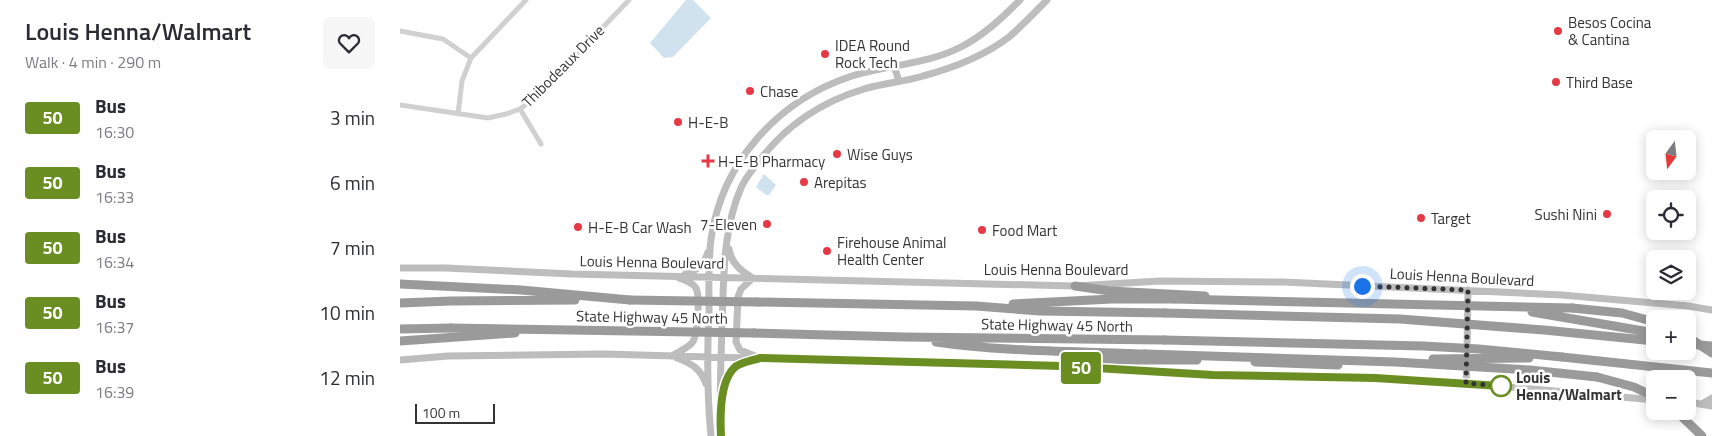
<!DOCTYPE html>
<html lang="en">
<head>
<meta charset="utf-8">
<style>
	body { margin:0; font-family:"Titillium Web",sans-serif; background:#f7f7f7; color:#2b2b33; height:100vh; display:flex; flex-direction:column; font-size:19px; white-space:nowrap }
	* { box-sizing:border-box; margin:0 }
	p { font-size:16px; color:#7c7c81 }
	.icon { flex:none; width:28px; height:28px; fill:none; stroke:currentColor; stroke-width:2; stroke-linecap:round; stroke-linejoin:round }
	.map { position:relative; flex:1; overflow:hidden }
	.details { display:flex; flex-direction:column; background:#fff; width:400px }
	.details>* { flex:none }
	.badge { padding:0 10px; border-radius:4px; font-size:18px; line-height:32px }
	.needle { width:32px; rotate:195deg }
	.tools { position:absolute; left:1246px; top:130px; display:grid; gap:10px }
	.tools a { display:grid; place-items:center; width:50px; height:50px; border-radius:8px; background:#fff; box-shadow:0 2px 12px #0003; font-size:25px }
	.scale { position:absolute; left:15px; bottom:12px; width:80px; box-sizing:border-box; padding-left:5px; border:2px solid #333; border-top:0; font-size:14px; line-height:18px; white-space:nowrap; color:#333; -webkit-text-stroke:4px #fff; paint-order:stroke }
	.you { position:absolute; width:25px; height:25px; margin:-12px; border:4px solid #fff; border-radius:50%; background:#1a73e8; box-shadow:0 0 0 8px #1a73e833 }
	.map>.badge { position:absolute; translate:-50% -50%; box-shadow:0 0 0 2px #fff }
	.round { display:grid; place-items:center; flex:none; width:52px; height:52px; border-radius:8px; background:#f7f7f7 }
	.head { display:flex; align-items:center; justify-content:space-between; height:85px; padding:0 25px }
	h1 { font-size:24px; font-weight:600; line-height:38px }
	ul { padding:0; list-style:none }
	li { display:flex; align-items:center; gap:15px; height:65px; padding:0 25px }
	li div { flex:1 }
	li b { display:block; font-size:19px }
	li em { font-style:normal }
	li .badge { min-width:55px; font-weight:700; text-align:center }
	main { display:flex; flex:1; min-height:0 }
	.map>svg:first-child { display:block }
</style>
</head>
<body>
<main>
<section class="details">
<div class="head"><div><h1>Louis Henna/Walmart</h1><p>Walk · 4 min · 290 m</p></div><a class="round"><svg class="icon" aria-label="heart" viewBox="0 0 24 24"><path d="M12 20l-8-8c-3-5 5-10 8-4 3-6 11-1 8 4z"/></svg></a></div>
<ul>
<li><span class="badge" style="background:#6b8e23;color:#fff">50</span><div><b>Bus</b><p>16:30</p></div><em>3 min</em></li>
<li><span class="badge" style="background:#6b8e23;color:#fff">50</span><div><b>Bus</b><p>16:33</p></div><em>6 min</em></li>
<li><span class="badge" style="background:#6b8e23;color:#fff">50</span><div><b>Bus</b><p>16:34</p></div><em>7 min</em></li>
<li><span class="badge" style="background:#6b8e23;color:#fff">50</span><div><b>Bus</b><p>16:37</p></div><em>10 min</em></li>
<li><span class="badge" style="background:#6b8e23;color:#fff">50</span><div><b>Bus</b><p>16:39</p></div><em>12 min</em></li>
</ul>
</section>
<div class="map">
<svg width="1312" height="436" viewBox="0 0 1312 436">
	<rect width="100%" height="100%" fill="#fff"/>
	<path fill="#cfe2ee" d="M286,0H293L311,18L273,57L264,58L250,43Z
		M364,174L376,185L369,195H366L356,187Z"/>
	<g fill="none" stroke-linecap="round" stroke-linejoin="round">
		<path stroke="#d0d0d0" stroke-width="5" d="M0,31L43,39L71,58
			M0,105L88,118L106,114L120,109L140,93L229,0
			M120,109L141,144
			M58,114L62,81L71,58L126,0"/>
		<path stroke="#bdbdbd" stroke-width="7" d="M494,66L499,81
			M329,249C331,262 339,270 350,276
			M0,268H46L172,274L675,286L760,281L883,282L1162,295L1288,306L1312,310
			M285,274C298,270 304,265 308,252
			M353,278L341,289L338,297L336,342L340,350L355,356
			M1067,352L1068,290
			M272,356C279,352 287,348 292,343C298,336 300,296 296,288C293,283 285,280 279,278
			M277,358C291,363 301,369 306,384
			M0,360L48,356L204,354L663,367L813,375L975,377L1066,383L1255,400
			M1066,383L1067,363
			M324,391C330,370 333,367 354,360
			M1288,402L1312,406
			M1302,404L1312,398
			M311,436C307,394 307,353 309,311C309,288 308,263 311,239C322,162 378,100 452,76C487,65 528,64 561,47C584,35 602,18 620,0
			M321,436C319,400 321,363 322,326C324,281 322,231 341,188C345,178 353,169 360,160C387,124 421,102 464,89C483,83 504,82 523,76C553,68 584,56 609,37C622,26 634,13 647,0"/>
		<path stroke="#9a9a9a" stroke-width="9" d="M0,284L121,290L230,300
			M675,286L710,291L805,296
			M357,302L576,306L640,311L765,313
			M0,303L51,301L175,300
			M613,304L712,299H775
			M1172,308L1222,313L1255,322
			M0,329L51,328
			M354,333L504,337L764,340
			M0,341L115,333
			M536,342C605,352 675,351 745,354
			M1288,344L1312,346
			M1162,357L1312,373
			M855,362L938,365
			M663,367L705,360H797
			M1197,377L1234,387L1255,397
			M1276,411L1302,436"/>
		<path stroke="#9a9a9a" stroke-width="9" d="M775,299L1172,308
			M230,300L357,302
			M1132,312L1255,333
			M765,313L1000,319L1144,330L1255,341
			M51,328L354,333
			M1288,337L1312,353
			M764,340L1023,346L1079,349L1162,357
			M745,354L995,362L1130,370L1197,377
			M1033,359L1129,358"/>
	</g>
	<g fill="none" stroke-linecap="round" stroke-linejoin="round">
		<defs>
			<path id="line" d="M321,436C320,417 320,382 334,368C340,362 352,361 360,358L662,366L813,375L975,378L1101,386"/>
		</defs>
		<use href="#line" stroke="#fff" stroke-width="11"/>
		<use href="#line" stroke="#6b8e23" stroke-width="8"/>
		<path stroke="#333" stroke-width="5" stroke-dasharray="0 9" d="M962,286L1068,290L1066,383L1101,386"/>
	</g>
	<g fill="#e63946" stroke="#fff" stroke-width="2">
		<circle cx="1158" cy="31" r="5"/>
		<circle cx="425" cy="54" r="5"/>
		<circle cx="1156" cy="82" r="5"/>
		<circle cx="350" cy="91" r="5"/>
		<circle cx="278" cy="122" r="5"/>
		<circle cx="437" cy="154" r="5"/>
		<path d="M305.5 153.5h5v5h5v5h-5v5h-5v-5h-5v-5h5z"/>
		<circle cx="404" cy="182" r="5"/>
		<circle cx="1207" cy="214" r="5"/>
		<circle cx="1021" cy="218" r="5"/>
		<circle cx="367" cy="224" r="5"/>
		<circle cx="178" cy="227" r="5"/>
		<circle cx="582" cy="230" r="5"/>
		<circle cx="427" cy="251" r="5"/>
	</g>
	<circle fill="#fff" stroke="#6b8e23" stroke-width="2.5" cx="1101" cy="386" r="10"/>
	<g text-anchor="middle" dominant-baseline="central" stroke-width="5" stroke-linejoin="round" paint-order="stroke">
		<g font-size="15" fill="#333" stroke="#fff" text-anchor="start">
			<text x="1168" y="22">Besos Cocina<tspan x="1168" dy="17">&amp; Cantina</tspan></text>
			<text x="435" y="45">IDEA Round<tspan x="435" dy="17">Rock Tech</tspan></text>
			<text x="1166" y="82">Third Base</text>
			<text x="360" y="91">Chase</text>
			<text x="288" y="122">H-E-B</text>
			<text x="447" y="154">Wise Guys</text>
			<text x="318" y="161">H-E-B Pharmacy</text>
			<text x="414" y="182">Arepitas</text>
			<text x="1197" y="214" text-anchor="end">Sushi Nini</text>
			<text x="1031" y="218">Target</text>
			<text x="357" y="224" text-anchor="end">7-Eleven</text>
			<text x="188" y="227">H-E-B Car Wash</text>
			<text x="592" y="230">Food Mart</text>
			<text x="437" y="242">Firehouse Animal<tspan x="437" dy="17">Health Center</tspan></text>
		</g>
		<g font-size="15" fill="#333" stroke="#fff">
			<text transform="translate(163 66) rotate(-45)">Thibodeaux Drive</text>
			<text transform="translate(252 262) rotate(1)">Louis Henna Boulevard</text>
			<text x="656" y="269">Louis Henna Boulevard</text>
			<text transform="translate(1062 277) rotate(3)">Louis Henna Boulevard</text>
			<text transform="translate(252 317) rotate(1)">State Highway 45 North</text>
			<text transform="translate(657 325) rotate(1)">State Highway 45 North</text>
		</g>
		<g font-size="15" font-weight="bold" fill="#333" stroke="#fff" text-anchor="start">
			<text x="1116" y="377">Louis<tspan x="1116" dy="17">Henna/Walmart</tspan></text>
		</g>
	</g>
</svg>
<div class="tools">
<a><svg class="needle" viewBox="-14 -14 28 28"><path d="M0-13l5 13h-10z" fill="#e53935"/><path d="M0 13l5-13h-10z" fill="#7c7c81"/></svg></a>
<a><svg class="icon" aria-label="locate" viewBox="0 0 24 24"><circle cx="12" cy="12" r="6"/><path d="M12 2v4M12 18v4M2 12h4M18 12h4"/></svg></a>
<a><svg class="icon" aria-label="layers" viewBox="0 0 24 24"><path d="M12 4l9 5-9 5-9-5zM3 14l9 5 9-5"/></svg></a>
<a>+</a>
<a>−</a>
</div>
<div class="scale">100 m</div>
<div class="you" style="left:962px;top:286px"></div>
<b class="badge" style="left:681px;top:368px;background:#6b8e23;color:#fff">50</b>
</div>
</main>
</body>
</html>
